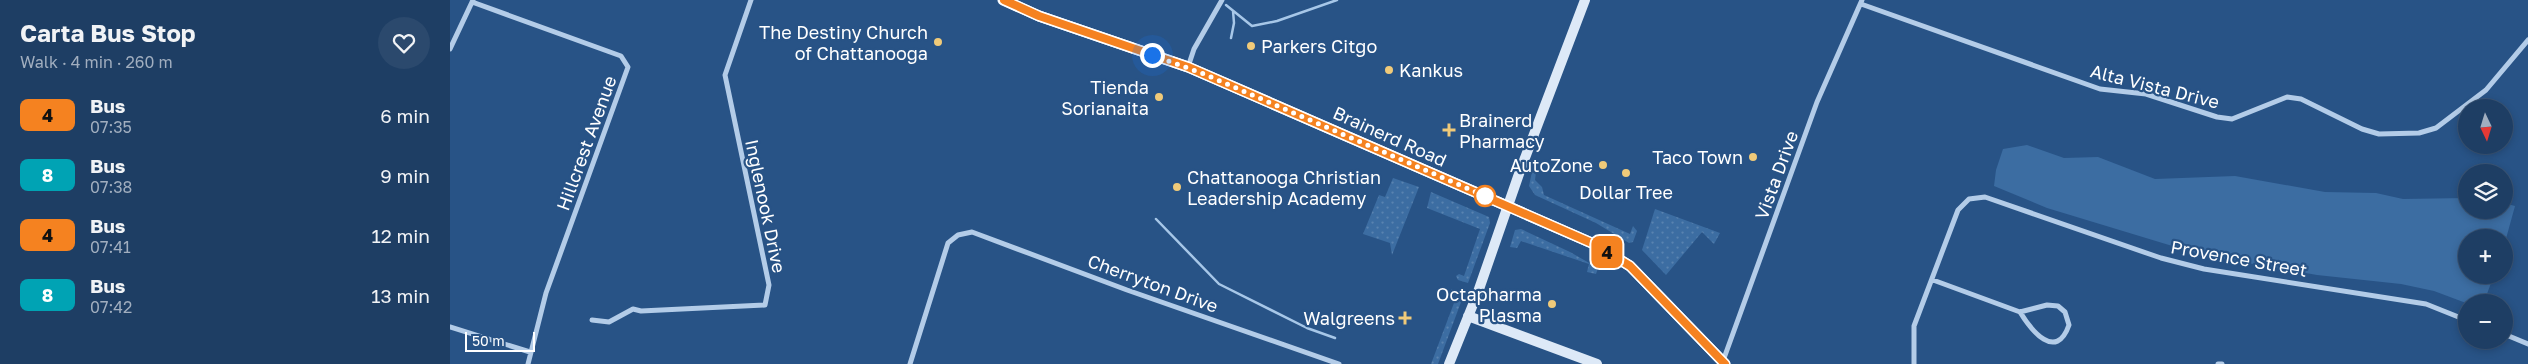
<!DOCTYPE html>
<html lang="en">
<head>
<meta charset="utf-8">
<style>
	body { margin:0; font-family:"Golos Text",sans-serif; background:#2b496d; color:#f1f3f6; height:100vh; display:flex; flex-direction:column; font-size:19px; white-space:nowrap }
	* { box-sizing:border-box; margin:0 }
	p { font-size:16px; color:#a1aebf }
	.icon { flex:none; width:28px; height:28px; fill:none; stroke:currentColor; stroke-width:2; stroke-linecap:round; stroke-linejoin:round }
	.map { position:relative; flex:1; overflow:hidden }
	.drawer { display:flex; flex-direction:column; background:#1e3e64; width:450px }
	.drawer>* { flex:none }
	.badge { padding:0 10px; border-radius:8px; font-size:18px; line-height:32px }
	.needle { width:32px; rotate:176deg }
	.buttons { position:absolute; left:2008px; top:99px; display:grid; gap:10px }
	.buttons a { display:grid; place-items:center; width:55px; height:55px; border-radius:50%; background:#1e3e64; box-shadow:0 2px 8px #0003,0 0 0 1px #3c5778; font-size:25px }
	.scale { position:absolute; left:15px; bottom:12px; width:70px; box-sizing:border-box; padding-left:5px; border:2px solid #fff; border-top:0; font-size:14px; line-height:18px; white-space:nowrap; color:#fff; -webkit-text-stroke:4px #285386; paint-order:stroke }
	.you { position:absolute; width:25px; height:25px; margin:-12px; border:4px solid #fff; border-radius:50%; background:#1a73e8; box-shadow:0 0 0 8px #1a73e833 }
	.map>.badge { position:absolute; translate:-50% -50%; box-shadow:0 0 0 2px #fff }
	.round { display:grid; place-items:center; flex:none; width:52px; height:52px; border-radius:26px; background:#2b496d }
	.head { display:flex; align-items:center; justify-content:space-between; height:85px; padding:0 20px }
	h1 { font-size:24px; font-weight:700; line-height:38px }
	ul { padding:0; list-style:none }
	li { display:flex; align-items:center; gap:15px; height:60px; padding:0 20px }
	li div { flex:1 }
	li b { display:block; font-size:19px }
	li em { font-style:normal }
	li .badge { min-width:55px; font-weight:700; text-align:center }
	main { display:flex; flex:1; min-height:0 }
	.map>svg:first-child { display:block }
</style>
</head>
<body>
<main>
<section class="drawer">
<div class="head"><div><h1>Carta Bus Stop</h1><p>Walk · 4 min · 260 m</p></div><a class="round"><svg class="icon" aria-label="heart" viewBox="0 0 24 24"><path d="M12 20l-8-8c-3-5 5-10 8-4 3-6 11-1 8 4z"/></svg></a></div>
<ul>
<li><span class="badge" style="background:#f58220;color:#111">4</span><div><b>Bus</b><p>07:35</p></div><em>6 min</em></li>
<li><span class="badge" style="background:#00a3b4;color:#fff">8</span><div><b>Bus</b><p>07:38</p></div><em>9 min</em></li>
<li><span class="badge" style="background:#f58220;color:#111">4</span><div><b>Bus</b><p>07:41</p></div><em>12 min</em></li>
<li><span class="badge" style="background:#00a3b4;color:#fff">8</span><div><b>Bus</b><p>07:42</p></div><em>13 min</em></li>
</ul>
</section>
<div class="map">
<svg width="2078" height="364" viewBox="0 0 2078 364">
	<defs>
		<pattern id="grass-dots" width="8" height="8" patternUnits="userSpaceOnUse" patternTransform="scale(1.25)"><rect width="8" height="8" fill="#3c6da2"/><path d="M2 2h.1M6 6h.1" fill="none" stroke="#5983b0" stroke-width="1.8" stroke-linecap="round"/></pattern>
	</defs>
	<rect width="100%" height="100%" fill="#285386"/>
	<path fill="url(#grass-dots)" d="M1083,167L1086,172L1085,180L1092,187L1094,195L1180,234L1183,226L1187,231L1183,242L1179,243L1146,223L1085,195L1079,186Z
		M943,178L969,187L942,255L940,243L913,234L929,195L935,197Z
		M981,192L1039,217L1040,223L1018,283L1008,280L1006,276L1009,274L1014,276L1030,229L977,208Z
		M1205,209L1270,233L1264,244L1252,232L1216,275L1192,250Z
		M1071,229L1120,252L1148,268L1146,274L1137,272L1139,264L1071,241L1067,248L1060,247L1065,230Z
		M1001,289L1014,294L988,364H981L1007,295L1001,292Z"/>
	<path fill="#3c6da2" d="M1577,145L1614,158L1648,157L1705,179L1785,176L1875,192L1926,193L1953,199L2016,198V210H2054V203L2065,206L2054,246V238H2016V275H2044L2034,302L2016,303L1984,291L1951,284L1867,275L1752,255L1597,208L1544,186L1546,170L1553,149Z"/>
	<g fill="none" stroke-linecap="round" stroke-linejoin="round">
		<path stroke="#a7c7e8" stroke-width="2.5" d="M776,5L802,26L827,21L887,0
			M781,38L784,23L783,11
			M706,219L769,284L857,328L885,338"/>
		<path stroke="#b3cce8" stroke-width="5" d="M22,2L171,56L178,67L96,293L78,364
			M1411,4L1650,89L1696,94L1767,117L1782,119L1837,97L1851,99L1912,129L1929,134L1969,133L1986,128L2036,90L2078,40
			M0,49L23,0
			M738,67L744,49L772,0
			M1483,280L1570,312L1597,305L1608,306L1615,312L1619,325C1606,362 1581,330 1570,312
			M142,320L159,322L183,309L191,311L315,305L319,285L275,75L301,0
			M0,327L80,352
			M2054,334L2078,344
			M1273,361L1367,102L1412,0
			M460,364L498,243L508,235L522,232L677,290L889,364
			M1464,364V326L1508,210L1519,199L1535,197L1711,258L1754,269L1976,304L2016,320
			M1768,364H1772"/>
		<path stroke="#dde9f7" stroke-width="10" d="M1018,316L1147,364
			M999,364L1028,292L1070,171L1135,0"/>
		<path stroke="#f5f9fe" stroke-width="11" d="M553,0L589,16L738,67L1144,244L1180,266L1275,364"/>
	</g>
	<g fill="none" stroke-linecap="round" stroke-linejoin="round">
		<defs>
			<path id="line" d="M554,0L589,16L738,67L1144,244L1180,266L1275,364"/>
		</defs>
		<use href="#line" stroke="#fff" stroke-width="11"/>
		<use href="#line" stroke="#f58220" stroke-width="8"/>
		<path stroke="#fff" stroke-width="5" stroke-dasharray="0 9" d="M702,55L754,74L1035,196"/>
	</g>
	<g fill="#f0ca79" stroke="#285386" stroke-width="2">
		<circle cx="488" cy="42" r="5"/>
		<circle cx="801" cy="46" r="5"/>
		<circle cx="939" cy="70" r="5"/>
		<circle cx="709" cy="97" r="5"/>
		<path d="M996.5 122.5h5v5h5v5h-5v5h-5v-5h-5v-5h5z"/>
		<circle cx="1303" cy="157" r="5"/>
		<circle cx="1153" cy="165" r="5"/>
		<circle cx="1176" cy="173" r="5"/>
		<circle cx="727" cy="187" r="5"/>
		<circle cx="1102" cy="304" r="5"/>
		<path d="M952.5 310.5h5v5h5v5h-5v5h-5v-5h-5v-5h5z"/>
	</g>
	<circle fill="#fff" stroke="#f58220" stroke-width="2.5" cx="1035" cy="196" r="10"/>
	<g text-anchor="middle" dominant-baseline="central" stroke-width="4.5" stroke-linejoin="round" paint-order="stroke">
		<g font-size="18" fill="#fff" stroke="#285386" text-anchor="end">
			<text x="478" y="32">The Destiny Church<tspan x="478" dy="21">of Chattanooga</tspan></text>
			<text x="811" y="46" text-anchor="start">Parkers Citgo</text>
			<text x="949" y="70" text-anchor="start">Kankus</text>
			<text x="699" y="87">Tienda<tspan x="699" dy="21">Sorianaita</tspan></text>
			<text x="1009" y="120" text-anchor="start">Brainerd<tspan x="1009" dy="21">Pharmacy</tspan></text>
			<text x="1293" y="157">Taco Town</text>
			<text x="1143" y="165">AutoZone</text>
			<text x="737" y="177" text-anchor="start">Chattanooga Christian<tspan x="737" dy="21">Leadership Academy</tspan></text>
			<text x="1176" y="192" text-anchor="middle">Dollar Tree</text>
			<text x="1092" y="294">Octapharma<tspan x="1092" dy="21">Plasma</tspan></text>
			<text x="945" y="318">Walgreens</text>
		</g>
		<g font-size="18" fill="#fff" stroke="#285386">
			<text transform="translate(1705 86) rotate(14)">Alta Vista Drive</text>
			<text transform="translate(940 136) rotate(24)">Brainerd Road</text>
			<text transform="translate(136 143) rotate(-70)">Hillcrest Avenue</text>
			<text transform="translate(1326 175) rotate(-70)">Vista Drive</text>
			<text transform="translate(316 206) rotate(78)">Inglenook Drive</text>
			<text transform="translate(1789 258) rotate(10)">Provence Street</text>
			<text transform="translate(703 283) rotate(20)">Cherryton Drive</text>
		</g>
	</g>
</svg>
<div class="buttons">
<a><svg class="needle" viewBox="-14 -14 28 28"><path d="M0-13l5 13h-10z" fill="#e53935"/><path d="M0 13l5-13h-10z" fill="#a1aebf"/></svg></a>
<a><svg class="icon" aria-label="layers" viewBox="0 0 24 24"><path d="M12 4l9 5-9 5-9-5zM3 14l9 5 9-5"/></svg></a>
<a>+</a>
<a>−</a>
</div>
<div class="scale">50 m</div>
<div class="you" style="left:702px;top:55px"></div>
<b class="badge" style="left:1157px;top:252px;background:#f58220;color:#111">4</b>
</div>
</main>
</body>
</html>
